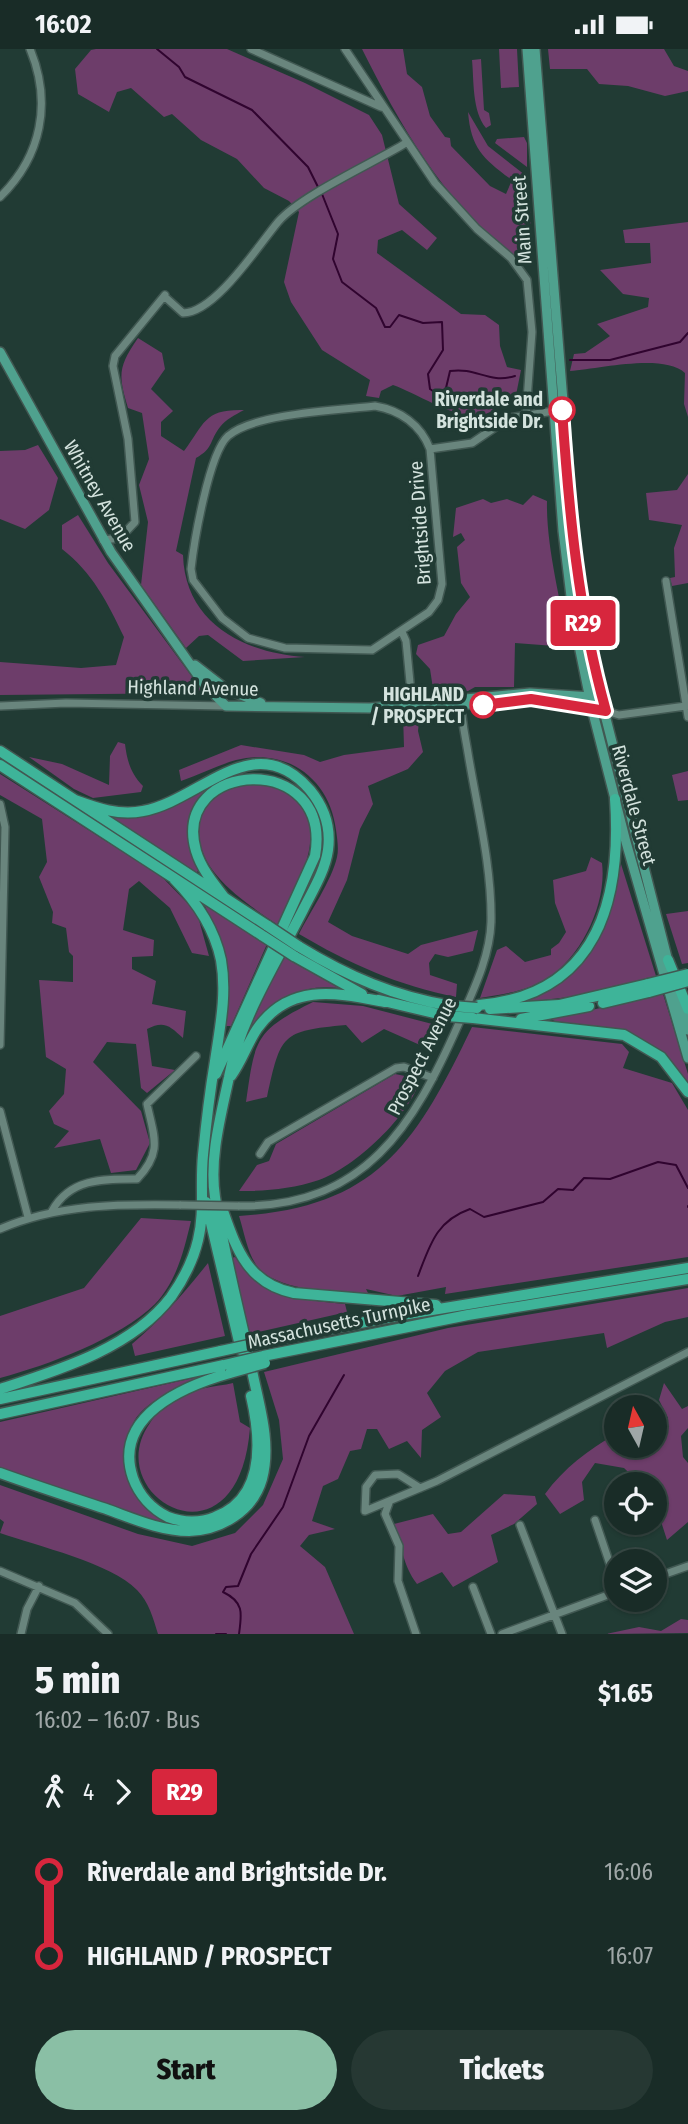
<!DOCTYPE html>
<html lang="en">
<head>
<meta charset="utf-8">
<style>
	body { margin:0; font-family:"Fira Sans Condensed",sans-serif; background:#263833; color:#f1f3f6; height:100vh; display:flex; flex-direction:column; font-size:26px; white-space:nowrap }
	* { box-sizing:border-box; margin:0 }
	p { font-size:23px; color:#9fa7a7 }
	.icon { flex:none; width:38px; height:38px; fill:none; stroke:currentColor; stroke-width:2; stroke-linecap:round; stroke-linejoin:round }
	.map { position:relative; height:1585px; overflow:hidden }
	.sheet { display:flex; flex-direction:column; background:#192c27; flex:1 }
	.sheet>* { flex:none }
	.badge { padding:0 14px; border-radius:5px; font-size:24px; line-height:46px }
	.needle { width:46px; rotate:352deg }
	.buttons { position:absolute; left:604px; top:1346px; display:grid; gap:14px }
	.buttons a { display:grid; place-items:center; width:63px; height:63px; border-radius:50%; background:#192c27; box-shadow:0 2px 5px #0004,0 0 0 2px #374844; font-size:35px }
	.map>.badge { position:absolute; translate:-50% -50%; box-shadow:0 0 0 4px #fff }
	.legs { display:flex; align-items:center; gap:10px; height:77px; padding:0 35px; font-size:23px }
	.legs p { margin-inline-start:auto }
	.overview { display:flex; align-items:center; justify-content:space-between; height:119px; padding:0 35px }
	h1 { font-size:38px; font-weight:800; line-height:52px }
	.primary-button { display:flex; gap:14px; margin-top:auto; padding:14px 35px }
	.primary-button a { flex:1; height:80px; border-radius:42px; background:#8abfa5; color:#111; font-size:28px; font-weight:800; line-height:80px; text-align:center }
	.primary-button a+a { background:#263833; color:#f1f3f6 }
	ul { padding:0 35px; list-style:none }
	li { display:flex; align-items:center; gap:24px; height:84px; font-size:26px }
	li i { display:grid; place-items:center; width:10px; height:100%; margin:0 9px; background:currentColor }
	li i::after { content:''; width:18px; height:18px; margin:-9px; border:5px solid; border-radius:50%; background:#192c27 }
	li p { margin-inline-start:auto }
	li:first-child i { background:linear-gradient(#0000 50%,currentColor 0) }
	li:last-child i { background:linear-gradient(currentColor 50%,#0000 0) }
	.status { display:flex; justify-content:space-between; align-items:center; height:49px; padding:0 35px; background:#192c27; direction:ltr }
	.status svg { height:19px; fill:currentColor }
	.map>svg:first-child { display:block }
</style>
</head>
<body>
<div class="status"><b>16:02</b><svg viewBox="0 0 49 12"><path d="M0 12V9h3v3zM5 12V6h3v6zM10 12V3h3v9zM15 12V0h3v12zM26 1h20v11H26zM47 4h2v5h-2z"/></svg></div>
<div class="map">
<svg width="688" height="1585" viewBox="0 0 688 1585">
	<rect width="100%" height="100%" fill="#213b34"/>
	<path fill="#6d3d6a" d="M96,0H227L305,34L369,66L382,86L399,155L437,189L427,201L402,181L378,191L377,204L461,265L485,266L499,276L500,297L507,318L521,321L515,351C506,354 487,366 480,367C457,371 416,344 393,336L381,342L379,349L366,347L370,331L322,301L291,253L284,233L299,163L289,152L264,139L237,110L201,91L172,65L164,68L131,39L117,43L109,63L78,45L75,20L91,1Z
		M362,0H403L407,25L422,38L430,67L445,88L450,89L451,97L490,137L506,145L512,131C483,110 471,99 468,63L488,97L525,126L528,131L531,174L525,177V214C449,163 402,80 362,0Z
		M499,0H517L519,38L501,39Z
		M548,0H664L674,17L688,22V42L665,47L628,37L599,35L587,20H550Z
		M481,10L484,61L489,64L491,76L486,79C472,62 474,32 472,11Z
		M524,88L527,94V118L495,94L497,90Z
		M688,173V368L684,355L685,324C663,304 599,320 570,322L574,305L585,304L610,287L597,275L648,258L649,249L623,245L600,221L651,214L650,194H625L623,181Z
		M138,289L162,304L165,320L151,340L173,362L161,373V387L184,402C205,374 204,360 244,361C235,366 226,370 220,378C209,392 214,399 196,409L176,502L183,506C185,574 244,604 305,608L243,612L208,586L199,587L186,599L141,536L148,473L139,436L149,410L142,364L128,359C118,326 118,318 138,289Z
		M38,396L58,429L49,461L25,480L0,470V402L25,401Z
		M688,425V534L672,537L670,529L675,528L674,499L682,476L649,471L646,444L677,441Z
		M533,446L547,452C546,498 561,551 568,598L515,594L514,638H475L468,642L434,646L430,620L416,605L418,596L444,587L456,565L470,548L461,534L457,498L465,491L461,484L453,488L456,459L483,450L491,454L507,450L523,456Z
		M78,466L108,514L204,644L0,646V613L81,619L116,616L124,588C108,554 92,523 62,500V476Z
		M420,663L418,682L423,703L408,720L368,737L373,755L360,780L347,831L328,873L352,887L408,905L421,896L478,881L473,902L448,908L435,905L429,914L430,926L457,935L456,948C399,937 348,914 299,885C310,863 332,831 337,808C339,800 337,789 336,781C330,731 288,698 236,711C218,716 199,726 181,732L179,721L241,696L304,706L320,713L344,706L404,698L403,665Z
		M118,693L125,695C127,712 131,725 143,737L141,743L93,749L74,740L29,708L62,715L109,736L110,707Z
		M688,722V751L678,752L672,726Z
		M0,725L161,827L197,864L209,907L192,904L170,859L139,832L129,840L123,881L154,891L153,907L132,908V920L156,932L152,955L186,962L183,989C170,977 164,971 147,980L152,1017L175,1021L147,1044L141,1039L136,995L107,993L93,1013L141,1062L150,1094L136,1121L111,1124L100,1090L54,1099L69,1082L54,1075L49,1062L64,1045L66,1020L46,1008L39,931L73,933V907L69,903L66,879L52,874L53,863L39,828L47,813L42,770L0,746Z
		M245,733C256,735 273,735 283,741C338,771 297,837 278,876C243,852 188,818 201,769C207,748 226,739 245,733Z
		M210,734L212,736C186,757 185,792 199,821L196,824L107,767L106,765C158,768 166,758 210,734Z
		M591,808L602,814C607,854 582,907 548,929C529,942 503,945 480,949L497,901L506,897L525,913L551,906V900L559,894L566,883L555,854L553,831L586,822Z
		M621,815L656,927L578,947L517,954C589,931 602,881 621,815Z
		M204,855L267,895L231,977H224L221,893Z
		M688,862V914L682,915L666,865Z
		M283,907L339,939C300,934 277,951 250,978Z
		M663,945L688,1025V1039C659,993 641,984 588,977C576,975 560,976 551,970Z
		M313,953L363,957L440,977L429,1000L384,980L362,994L346,976C281,982 281,985 267,1048L246,1053C255,991 254,982 313,953Z
		M472,978L622,995L629,1003L623,1019L672,1034L688,1061V1208L445,1245L446,1238L397,1247L366,1240L369,1246C340,1244 270,1242 255,1214C247,1201 244,1183 239,1167C378,1158 416,1094 472,978Z
		M395,1025L420,1030C411,1066 354,1119 319,1131C292,1140 267,1142 239,1142L257,1116L269,1112L276,1095Z
		M141,1169L191,1172C184,1201 177,1232 155,1255C119,1290 48,1316 0,1329V1267L84,1239Z
		M235,1208C270,1252 292,1249 345,1255L347,1263L249,1285L232,1209Z
		M208,1214L225,1287L135,1307L132,1295C162,1270 184,1244 208,1214Z
		M688,1239V1268L665,1273L607,1299L604,1284L478,1303L445,1322L427,1344L441,1368L422,1381L421,1409L407,1392L389,1400L377,1380H367L361,1400L350,1402L338,1430L323,1437L312,1472L335,1480L309,1486L300,1497L325,1518L354,1585H158C153,1569 149,1553 137,1541C111,1514 37,1497 0,1484L4,1473L0,1470V1436L138,1485L192,1497L235,1484L263,1456L283,1410L279,1371L264,1323L448,1279Z
		M202,1327C180,1340 131,1354 130,1388C130,1407 135,1428 138,1448L191,1478L154,1472L0,1420V1373Z
		M233,1334L240,1373L250,1379C238,1528 98,1447 150,1374C157,1363 164,1354 176,1348C192,1339 216,1338 233,1334Z
		M664,1334L682,1360L688,1357V1379L681,1387L683,1408L688,1414V1473L667,1491L655,1454L654,1435H641L624,1419L595,1414L582,1433L584,1451L560,1465L545,1445C564,1419 588,1401 616,1385V1396H654L655,1379L668,1369L659,1351Z
		M504,1445L535,1447L537,1455L514,1475L491,1486L498,1513L453,1538L442,1523L417,1535C402,1515 403,1499 394,1475L433,1465L448,1485L461,1483Z
		M681,1570L688,1571V1584L606,1585L639,1578L661,1582Z"/>
	<g fill="none" stroke-linecap="round" stroke-linejoin="round">
		<path stroke="#30042f" stroke-width="2" d="M157,0L179,18L185,28L252,61L308,118L319,140
			M322,145L338,185L333,210L342,233L376,259L385,278H390L399,266L423,274L442,273L443,301L428,325L430,340L440,347L446,339L450,322C477,318 488,335 515,327
			M570,311H610L680,293L688,284
			M688,1157V1158
			M418,1227C430,1196 436,1172 470,1160L484,1168L543,1153L558,1140L573,1141L584,1129L610,1130L658,1113L676,1116L688,1139
			M216,1585H226
			M239,1585C242,1564 244,1553 223,1543L226,1538L238,1537L251,1505L283,1458L309,1387L344,1326"/>
		<defs>
			<path id="minor" d="M251,0L381,58
				M345,0L435,134L477,180L511,209L527,231L532,283L526,365
				M0,148C42,107 52,53 30,0
				M164,247L183,264C215,264 258,197 278,173C300,147 373,114 406,94
				M375,357C400,361 421,376 430,400L442,535L438,551L429,563L372,601L285,599L248,589L222,569L193,531L191,520C194,493 209,404 228,387C254,364 341,361 375,357Z
				M430,400L472,394L509,369L554,362
				M103,491L120,489L135,473L128,390L113,317L115,307L165,246
				M666,532L688,668
				M402,583L406,592L412,654
				M1,657L66,654L226,657
				M606,662L619,666L686,657
				M0,755L5,778L0,996
				M0,1062L28,1168
				M260,1105L268,1093L396,1019L404,1018L433,1029
				M238,1157C365,1159 414,1076 459,974C473,942 490,908 491,873C492,817 477,759 468,704C465,686 461,669 461,651
				M52,1162C70,1129 104,1130 137,1130C163,1103 154,1088 147,1055L196,1007
				M0,1180C58,1155 118,1155 181,1156
				M420,1439L398,1425L375,1426L366,1438L365,1462C389,1452 413,1442 437,1432L688,1303
				M389,1454L385,1465L399,1497L398,1532L416,1585
				M595,1471L616,1533
				M520,1476L562,1585
				M0,1522L75,1554L108,1585
				M654,1529L688,1517
				M473,1538L491,1585
				M21,1585L27,1560L39,1537
				M502,1585L616,1543"/>
			<path id="major" d="M527,0L563,482L574,572L592,660L626,793L688,1009
				M535,0L578,541L591,611L669,916
				M0,303L111,503L204,635L226,657L370,659L530,644L592,648
				M195,616L226,640L261,654
				M409,660L531,650L606,662
				M675,937L688,981"/>
			<path id="highway" d="M0,702L268,877
				M0,716L263,887
				M298,897C347,927 395,948 452,957
				M294,907L362,945
				M668,911L688,960
				M379,951L447,967
				M603,954L649,943
				M479,956C597,946 622,852 615,750
				M490,960L559,956L648,935
				M473,969L624,986L661,1008L688,1043
				M521,970L589,957
				M216,1025L315,807C334,701 170,710 196,802C201,819 213,834 224,848
				M231,1027C242,1012 247,995 257,980C290,933 337,944 385,953
				M206,1153L241,1301
				M223,1162C237,1202 249,1235 294,1244L436,1256
				M262,1293L396,1267L688,1219
				M263,1307L468,1266L688,1230
				M230,1324C184,1337 112,1367 133,1429C139,1446 152,1460 168,1468C183,1474 201,1474 215,1468C266,1449 261,1390 251,1347
				M0,1340C59,1321 132,1299 171,1248C183,1231 193,1212 198,1191C205,1163 200,1135 203,1106C206,1075 210,1042 215,1012C220,978 227,945 221,911C214,878 197,853 174,830
				M0,1350L221,1302
				M0,1365L224,1316
				M0,1424C36,1437 73,1449 109,1461C134,1470 161,1482 189,1482C221,1481 253,1462 262,1430C272,1393 258,1353 251,1317C239,1261 224,1205 215,1148C209,1109 221,1066 229,1028C240,969 277,913 304,859C313,841 325,822 328,801C331,779 324,758 310,741C254,676 200,752 143,762C119,767 97,759 75,751"/>
		</defs>
		<use href="#minor" stroke="#415852" stroke-width="10"/>
		<use href="#major" stroke="#415852" stroke-width="12"/>
		<use href="#highway" stroke="#415852" stroke-width="13"/>
		<use href="#minor" stroke="#69857d" stroke-width="7"/>
		<use href="#major" stroke="#4fa18e" stroke-width="9"/>
		<use href="#highway" stroke="#3eb499" stroke-width="10"/>
		<defs>
			<path id="minor-bridge" d="M181,1156L238,1157"/>
			<path id="highway-bridge" d="M268,877L298,897
				M263,887L294,907
				M648,935L688,925
				M649,943L688,932
				M452,957L477,959
				M447,967L473,969
				M221,1302L262,1293
				M224,1316L263,1307
				M230,1324L265,1314"/>
		</defs>
		<use href="#minor-bridge" stroke="#415852" stroke-width="10" stroke-linecap="butt"/>
		<use href="#highway-bridge" stroke="#415852" stroke-width="13" stroke-linecap="butt"/>
		<use href="#minor-bridge" stroke="#69857d" stroke-width="7"/>
		<use href="#highway-bridge" stroke="#3eb499" stroke-width="10"/>
	</g>
	<g fill="none" stroke-linecap="round" stroke-linejoin="round">
		<defs>
			<path id="line-1" d="M483,656L531,650L606,662C578,562 569,463 562,361"/>
		</defs>
		<use href="#line-1" stroke="#fff" stroke-width="16"/>
		<use href="#line-1" stroke="#d7263d" stroke-width="10"/>
	</g>
	<g fill="#fff" stroke="#d7263d" stroke-width="3.5">
		<circle cx="562" cy="361" r="12"/>
		<circle cx="483" cy="656" r="12"/>
	</g>
	<g text-anchor="middle" dominant-baseline="central" stroke-width="7" stroke-linejoin="round" paint-order="stroke">
		<g font-size="19" fill="#d4e3de" stroke="#213b34">
			<text transform="translate(522 171) rotate(-94)">Main Street</text>
			<text transform="translate(100 447) rotate(60)">Whitney Avenue</text>
			<text transform="translate(420 474) rotate(-94)">Brightside Drive</text>
			<text transform="translate(193 639) rotate(1)">Highland Avenue</text>
			<text transform="translate(634 756) rotate(75)">Riverdale Street</text>
			<text transform="translate(422 1007) rotate(-63)">Prospect Avenue</text>
			<text transform="translate(339 1274) rotate(-12)">Massachusetts Turnpike</text>
		</g>
		<g font-size="19" font-weight="bold" fill="#d4e3de" stroke="#213b34" text-anchor="end">
			<text x="543" y="350">Riverdale and<tspan x="543" dy="22">Brightside Dr.</tspan></text>
			<text x="464" y="645">HIGHLAND<tspan x="464" dy="22">/ PROSPECT</tspan></text>
		</g>
	</g>
</svg>
<div class="buttons">
<a><svg class="needle" viewBox="-14 -14 28 28"><path d="M0-13l5 13h-10z" fill="#e53935"/><path d="M0 13l5-13h-10z" fill="#9fa7a7"/></svg></a>
<a><svg class="icon" aria-label="locate" viewBox="0 0 24 24"><circle cx="12" cy="12" r="6"/><path d="M12 2v4M12 18v4M2 12h4M18 12h4"/></svg></a>
<a><svg class="icon" aria-label="layers" viewBox="0 0 24 24"><path d="M12 4l9 5-9 5-9-5zM3 14l9 5 9-5"/></svg></a>
</div>
<b class="badge" style="left:583px;top:574px;background:#d7263d;color:#fff">R29</b>
</div>
<section class="sheet">
<div class="overview"><div><h1>5 min</h1><p>16:02 – 16:07 · Bus</p></div><b>$1.65</b></div>
<div class="legs"><svg class="icon" aria-label="walk" viewBox="0 0 24 24"><circle cx="13" cy="4" r="2"/><path d="M13 8l-2 6 4 7M11 14l-3 7M7 12l3-4h3l4 4"/></svg>4<svg class="icon" aria-label="forward" viewBox="0 0 24 24"><path d="M9 5l7 7-7 7"/></svg><b class="badge" style="background:#d7263d;color:#fff">R29</b></div>
<ul>
<li><i style="color:#d7263d"></i><b>Riverdale and Brightside Dr.</b><p>16:06</p></li>
<li><i style="color:#d7263d"></i><b>HIGHLAND / PROSPECT</b><p>16:07</p></li>
</ul>
<div class="primary-button"><a>Start</a><a>Tickets</a></div>
</section>
</body>
</html>
